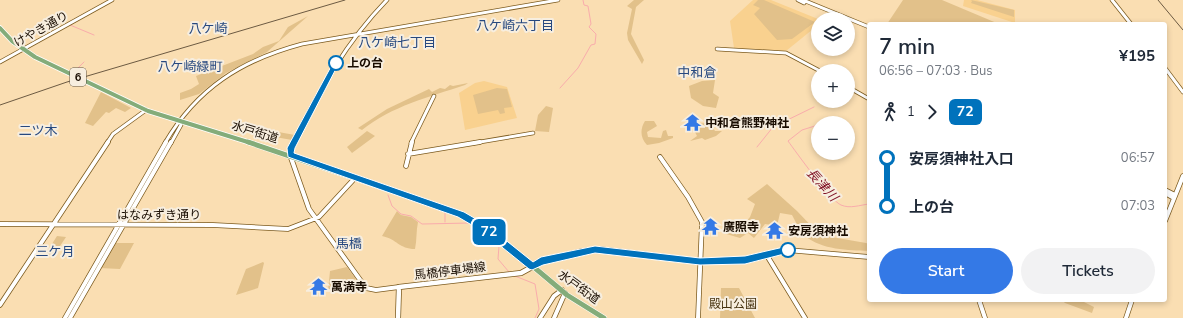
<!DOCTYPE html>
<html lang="en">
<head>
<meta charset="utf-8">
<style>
	body { margin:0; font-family:"Nunito Sans","Noto Sans JP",sans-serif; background:#f2f2f3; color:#1f2937; height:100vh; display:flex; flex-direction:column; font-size:15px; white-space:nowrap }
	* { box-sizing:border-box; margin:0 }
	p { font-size:13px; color:#747a83 }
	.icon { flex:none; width:22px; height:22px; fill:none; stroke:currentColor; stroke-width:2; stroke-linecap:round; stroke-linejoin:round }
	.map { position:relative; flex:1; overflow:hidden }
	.drawer { position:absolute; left:867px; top:22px; width:300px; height:280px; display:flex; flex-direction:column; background:#fff; border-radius:4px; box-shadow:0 2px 6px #0003 }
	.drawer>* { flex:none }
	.badge { padding:0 8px; border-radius:6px; font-size:14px; line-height:26px }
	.controls { position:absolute; left:811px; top:12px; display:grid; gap:8px }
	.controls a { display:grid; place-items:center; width:44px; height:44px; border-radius:50%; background:#fff; box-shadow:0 2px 6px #0003; font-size:20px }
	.map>.badge { position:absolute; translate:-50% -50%; box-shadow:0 0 0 2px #fff }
	.legs { display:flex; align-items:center; gap:6px; height:44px; padding:0 12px; font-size:13px }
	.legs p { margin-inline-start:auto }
	.summary { display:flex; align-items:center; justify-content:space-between; height:68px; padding:0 12px }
	h1 { font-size:22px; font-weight:600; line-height:30px }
	.action { display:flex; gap:8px; margin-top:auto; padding:8px 12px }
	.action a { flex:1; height:46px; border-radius:24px; background:#3479e6; color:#fff; font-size:16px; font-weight:600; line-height:46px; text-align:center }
	.action a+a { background:#f2f2f3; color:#1f2937 }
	ul { padding:0 12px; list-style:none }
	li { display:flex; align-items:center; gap:14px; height:48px; font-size:15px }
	li i { display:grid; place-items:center; width:6px; height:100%; margin:0 5px; background:currentColor }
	li i::after { content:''; width:10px; height:10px; margin:-5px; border:3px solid; border-radius:50%; background:#fff }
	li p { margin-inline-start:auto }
	li:first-child i { background:linear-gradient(#0000 50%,currentColor 0) }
	li:last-child i { background:linear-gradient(currentColor 50%,#0000 0) }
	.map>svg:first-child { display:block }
</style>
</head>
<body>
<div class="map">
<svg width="1183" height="318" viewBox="0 0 1183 318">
	<rect width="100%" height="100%" fill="#fadeb2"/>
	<path fill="#f9d18f" d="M753,0H771L818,19V25L786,51L734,48L730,21Z
		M964,0H977L1015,10V23L963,6Z
		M484,81L507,87L517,118L465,130L459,93L475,83Z"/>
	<path fill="#e2c18a" d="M634,0H644L636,7L631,34L644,60L642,64L628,40L627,33L632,9L627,6Z
		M758,0H764L815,22L792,39L777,40L754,14L760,8L753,5Z
		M903,0H942L999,24H887Z
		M971,0L1014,10V17L971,3L972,1Z
		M308,16L267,52L226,73L199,94L180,100V93L191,89L199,84L196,76L253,54L263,47L279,41L288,27Z
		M715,80L713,93L719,97L716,108L703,106L691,98L689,86L702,81Z
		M468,83L465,85C429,97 392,106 362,130L358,128L387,109L429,89L432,92L440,88L445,89L450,85L453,86Z
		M497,88L507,89L512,107L504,108L505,113L500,114L498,110L478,114L473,95Z
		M101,92L131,108L125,112L116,108L109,113L106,112L93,126L85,123Z
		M546,106L553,108L549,132L535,131L538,115Z
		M711,119H714L711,125L715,131H722L716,136L705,140L702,138L690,141L697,136L694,130L696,124L707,123Z
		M645,121H654L657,126L647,132L648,137L661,138L663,131L666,130L668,136H673V138L659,143L647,145C640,138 640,129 645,121Z
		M256,128L295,135L292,140L253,133Z
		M367,131L375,136L352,153L347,147Z
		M767,184L797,211L820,235L866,243L869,244V251C848,250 822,250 805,236C800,232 796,222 792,215L780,213L777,226L765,224L754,238L748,233L740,238L723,233L722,227L726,221L737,233L750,217L755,204L747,199Z
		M397,211L401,215L411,217L418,222C416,231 417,240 415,249C399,249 397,239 382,236Z
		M57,236L66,237L54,255H45Z
		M114,243H134L120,269L99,268Z
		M263,262L264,263L258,288L236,295L246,269Z
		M347,267L356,279L351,281V290L328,291L330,271Z
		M721,288H739L755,318H720Z
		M1062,300H1080L1094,307L1092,313L1065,303Z"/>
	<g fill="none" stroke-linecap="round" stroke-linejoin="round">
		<path stroke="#f9acac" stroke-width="1" d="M70,25L94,35
			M74,72L84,62
			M560,88L578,68L591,45L595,44L596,34L589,27L591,24L588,6L584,5L583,0
			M833,123L837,122
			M818,125L802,130L788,141C796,152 831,201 841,205C850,209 860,205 869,204
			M757,147L773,127L814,107
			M388,195L392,206L401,214L411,216L422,224L470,223L499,246
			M445,213V222
			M499,246L498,259L509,272
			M515,276L535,284L539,309L535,318"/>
		<defs>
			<path id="tertiary-far1" d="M798,0L804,3
				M803,0L869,27
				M1112,0L1131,24
				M717,49L786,53L820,71
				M0,62L112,0
				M1165,68L1183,92
				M848,87L869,99
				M107,143L113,134L146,110
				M165,143C197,88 242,60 302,44L558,0
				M171,143L181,125L180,121
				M293,143C319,91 346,42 387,0
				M411,143L434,96
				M474,143L533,133"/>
			<path id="tertiary" d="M294,142L290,155L309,209L366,288L376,290L399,287
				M408,154L480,142
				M660,157L688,197L702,222L698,318
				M406,166L412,142
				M1165,190L1175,195
				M1165,193L1174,198
				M1165,221L1183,176
				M0,224L213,225L288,229L319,217L355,178
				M766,254L805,318
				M532,267L539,262L582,251L600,249L697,261L745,260L787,250L869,257
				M979,300L985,318
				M0,305L108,142
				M65,318L166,142
				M70,318L171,142
				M540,318L554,296L562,290
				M554,318L565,293
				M1126,318L1132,300"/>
			<path id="secondary" d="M398,318L399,287L521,273L532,267"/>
			<path id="trunk-far1" d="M0,28L12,41L35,57L148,111L251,143"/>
			<path id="trunk" d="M248,142L461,214L498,237L567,295L604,318"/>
		</defs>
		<use href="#tertiary-far1" stroke="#7c5b1f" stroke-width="4.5"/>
		<use href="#tertiary" stroke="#7c5b1f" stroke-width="5.5"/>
		<use href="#secondary" stroke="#7c5b1f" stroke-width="6"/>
		<use href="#trunk-far1" stroke="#fff" stroke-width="5.5"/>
		<use href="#trunk" stroke="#fff" stroke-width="6"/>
		<use href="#tertiary-far1" stroke="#fff" stroke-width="3"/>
		<use href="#tertiary" stroke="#fff" stroke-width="4"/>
		<use href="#secondary" stroke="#fff" stroke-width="4.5"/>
		<use href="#trunk-far1" stroke="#84ac7a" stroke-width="4"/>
		<use href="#trunk" stroke="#84ac7a" stroke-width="5"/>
		<path stroke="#6c5a42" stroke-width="1" d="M1158,0L1183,30
			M0,105L67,82L345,0"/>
	</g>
	<path fill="#0072bc" stroke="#fff" d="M334,61L339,63L295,148L294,153L464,212L488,226L533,262L541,257L595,246L700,258L745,256L788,246L792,250L788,253L745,264L700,265L595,253L543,265L532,270L529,269L482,231L458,217L288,157L287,148Z"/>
	<defs>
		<symbol id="temple-bare" viewBox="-9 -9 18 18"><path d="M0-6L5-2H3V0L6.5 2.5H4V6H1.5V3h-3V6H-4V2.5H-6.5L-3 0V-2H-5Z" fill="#3479e6" stroke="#f7eedf" stroke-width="2.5" paint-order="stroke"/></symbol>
	</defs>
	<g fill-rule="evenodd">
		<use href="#temple-bare" x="680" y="110" width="25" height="25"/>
		<use href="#temple-bare" x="698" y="214" width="25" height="25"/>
		<use href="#temple-bare" x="762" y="218" width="25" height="25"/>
		<use href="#temple-bare" x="306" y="274" width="25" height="25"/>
	</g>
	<g fill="#fff" stroke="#0072bc" stroke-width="2">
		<circle cx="336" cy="63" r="7"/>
		<circle cx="788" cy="250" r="7"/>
	</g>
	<g text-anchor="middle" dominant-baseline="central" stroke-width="4" stroke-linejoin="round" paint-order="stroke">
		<rect fill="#f7eedf" stroke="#5b5043" stroke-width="1" x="70" y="68" width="16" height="18" rx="3"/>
		<g font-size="11" font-weight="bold" fill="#180c00">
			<text x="78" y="77">6</text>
		</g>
		<g font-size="12" fill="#180c00" stroke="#f7eedf">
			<text transform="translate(41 29) rotate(-29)">けやき通り</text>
			<text transform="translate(255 132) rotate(17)">水戸街道</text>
			<text x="159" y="215">はなみずき通り</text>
			<text transform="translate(450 271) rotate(-7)">馬橋停車場線</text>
			<text transform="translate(579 287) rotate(36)">水戸街道</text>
		</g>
		<g font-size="12" font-weight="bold" fill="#180c00" stroke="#f7eedf" text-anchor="start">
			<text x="347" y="63">上の台</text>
		</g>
		<g font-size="12" font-weight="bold" fill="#180c00" stroke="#f7eedf" text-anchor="start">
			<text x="705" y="123">中和倉熊野神社</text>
			<text x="723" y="227">廣照寺</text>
			<text x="788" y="231">安房須神社</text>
			<text x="331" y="287">萬満寺</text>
		</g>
		<g font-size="12" fill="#46320f" stroke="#f7eedf">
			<text x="733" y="304">殿山公園</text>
		</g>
		<g font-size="13" fill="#26487f" stroke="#f7eedf">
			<text x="515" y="26">八ケ崎六丁目</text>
			<text x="208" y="29">八ケ崎</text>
			<text x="397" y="43">八ケ崎七丁目</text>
			<text x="190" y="67">八ケ崎緑町</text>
			<text x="697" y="73">中和倉</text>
			<text x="38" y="131">二ツ木</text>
			<text x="349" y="244">馬橋</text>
			<text x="55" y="252">三ケ月</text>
		</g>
		<g font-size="13" font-style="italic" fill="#7f1023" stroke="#f7eedf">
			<text transform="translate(822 185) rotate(48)">長津川</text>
		</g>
	</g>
</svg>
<div class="controls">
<a><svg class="icon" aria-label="layers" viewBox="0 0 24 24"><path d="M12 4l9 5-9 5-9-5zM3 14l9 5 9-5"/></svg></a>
<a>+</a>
<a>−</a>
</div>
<b class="badge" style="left:489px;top:232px;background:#0072bc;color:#fff">72</b>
<section class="drawer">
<div class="summary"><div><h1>7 min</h1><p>06:56 – 07:03 · Bus</p></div><b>¥195</b></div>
<div class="legs"><svg class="icon" aria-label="walk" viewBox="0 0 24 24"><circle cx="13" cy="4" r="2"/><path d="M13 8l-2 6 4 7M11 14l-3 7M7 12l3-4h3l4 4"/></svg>1<svg class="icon" aria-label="forward" viewBox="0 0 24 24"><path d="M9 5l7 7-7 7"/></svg><b class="badge" style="background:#0072bc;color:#fff">72</b></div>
<ul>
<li><i style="color:#0072bc"></i><b>安房須神社入口</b><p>06:57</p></li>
<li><i style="color:#0072bc"></i><b>上の台</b><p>07:03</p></li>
</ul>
<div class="action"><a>Start</a><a>Tickets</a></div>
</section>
</div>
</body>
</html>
